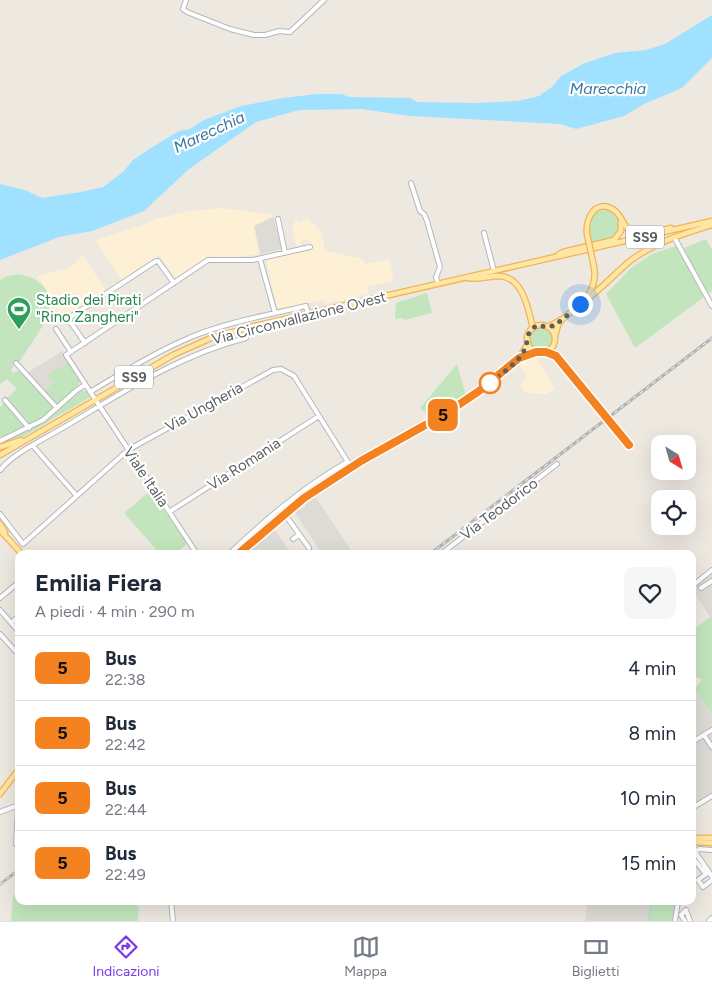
<!DOCTYPE html>
<html lang="it">
<head>
<meta charset="utf-8">
<style>
	body { margin:0; font-family:Figtree,sans-serif; background:#f6f6f7; color:#1f2937; height:100vh; display:flex; flex-direction:column; font-size:19px; white-space:nowrap }
	* { box-sizing:border-box; margin:0 }
	p { font-size:16px; color:#747a83 }
	.icon { flex:none; width:28px; height:28px; fill:none; stroke:currentColor; stroke-width:2; stroke-linecap:round; stroke-linejoin:round }
	.map { position:relative; flex:1; overflow:hidden }
	.drawer { position:absolute; left:15px; top:550px; width:681px; height:355px; display:flex; flex-direction:column; background:#fff; border-radius:10px; box-shadow:0 5px 20px #0002 }
	.drawer>* { flex:none }
	.badge { padding:0 10px; border-radius:8px; font-size:18px; line-height:32px }
	.needle { width:32px; rotate:143deg }
	.tools { position:absolute; left:651px; top:435px; display:grid; gap:10px }
	.tools a { display:grid; place-items:center; width:45px; height:45px; border-radius:10px; background:#fff; box-shadow:0 5px 20px #0002; font-size:25px }
	.you { position:absolute; width:25px; height:25px; margin:-12px; border:4px solid #fff; border-radius:50%; background:#1a73e8; box-shadow:0 0 0 8px #1a73e833 }
	.map>.badge { position:absolute; translate:-50% -50%; box-shadow:0 0 0 2px #fff }
	.round { display:grid; place-items:center; flex:none; width:52px; height:52px; border-radius:10px; background:#f6f6f7 }
	.overview { display:flex; align-items:center; justify-content:space-between; height:85px; padding:0 20px }
	h1 { font-size:24px; font-weight:700; line-height:38px }
	ul { padding:0; list-style:none }
	li { display:flex; align-items:center; gap:15px; height:65px; padding:0 20px; border-top:1px solid #e0e1e3 }
	li div { flex:1 }
	li b { display:block; font-size:19px }
	li em { font-style:normal }
	li .badge { min-width:55px; font-weight:700; text-align:center }
	.menu { display:flex; justify-content:space-around; align-items:center; height:70px; border-top:1px solid #e0e1e3; background:#fff; font-size:14px; color:#747a83 }
	.menu a { display:grid; justify-items:center; gap:2px }
	.menu .on { color:#7c3aed }
	.map>svg:first-child { display:block }
</style>
</head>
<body>
<div class="map">
<svg width="712" height="921" viewBox="0 0 712 921">
	<rect width="100%" height="100%" fill="#ede9e1"/>
	<path fill="#fef0d5" d="M221,208L271,214L273,217L254,227L260,254L228,258L212,256L176,279L159,255L122,280L95,240L140,226L156,219L189,211Z
		M308,218L322,233L325,250L362,259L366,264L389,259L394,281L368,287L369,294L325,304L324,300L278,310L266,260L311,243L308,240H303L300,245L296,246L292,228L296,220L300,222Z
		M83,255L106,291L63,318L58,311L49,309L51,298L38,276L71,267Z
		M533,355H535L555,388L547,394L526,393L520,386L527,376L520,365L528,357Z"/>
	<path fill="#dedbd6" d="M273,217L282,249L260,254L254,226Z
		M62,351L68,362L47,375L53,382L43,390L28,373L38,365L39,366Z
		M315,496L349,547L352,554H319L321,552L294,511L298,508L301,509L305,507V504Z
		M274,528L291,554H245Z
		M712,573V620L692,589Z
		M695,689L712,714V795L693,807L692,692Z
		M587,901H650L647,921H585Z"/>
	<path fill="#c2e5bd" d="M606,209C619,214 627,231 611,239C606,242 598,242 592,244C588,227 585,213 606,209Z
		M706,239L712,250V291L707,294L684,248Z
		M676,246L704,297L635,348L606,294L631,268L652,254Z
		M19,274C36,278 43,282 51,298L47,317L44,324L18,364L15,363L11,370L13,373L20,370L54,407L46,417L30,425L6,399L17,389L7,379L0,384V280L7,276Z
		M427,293L432,313L404,320L403,318L395,319L396,303Z
		M530 339a11 11 0 1 1 22 0a11 11 0 1 1-22 0Z
		M69,362L81,380L77,387L60,403H55L43,391L53,382L47,375Z
		M457,364L466,396L435,415L426,414L420,408Z
		M79,390L87,392L89,395V398L22,437L0,446V443L18,435L44,421Z
		M5,402L26,427L3,438L0,436V407Z
		M151,490L187,544L175,554H160L124,513Z
		M710,617L712,620V714L695,689L702,679L692,676L693,623L696,628Z
		M19,891V901H131L139,907L138,921H11L13,896Z
		M650,901H675L672,921H647Z"/>
	<path fill="#9fe1ff" d="M712,15V58L682,88L644,104L624,116L576,129L560,124L409,116L362,109L299,110L256,122L189,169L144,211L92,231L59,237L0,260V184L25,190L42,198L81,192L103,187L123,172L133,160L151,148L179,131L190,129L204,120L241,106L283,98L317,94H342L349,97L410,98L417,102L477,103L518,101L539,96L553,86L561,76L585,63L615,53L646,50L665,44Z"/>
	<g fill="none" stroke-linecap="round" stroke-linejoin="round">
		<path stroke="#9fe1ff" stroke-width="1" d="M649,921L652,901"/>
		<defs>
			<path id="minor" d="M186,0L183,9L187,12L230,29L254,35H265L279,31L290,32L324,0
				M411,183L420,211L424,214L427,221L440,267L436,277L438,284
				M278,219L285,253
				M484,233L494,271
				M674,237L712,306
				M260,259L275,313
				M56,329L71,352
				M85,343L69,320V318L72,316L156,261H158L174,283
				M16,363L57,408
				M90,392C123,372 156,352 191,337C228,322 268,315 306,306L308,314
				M5,400L29,428
				M0,441L43,420L77,390L85,385
				M33,446L76,495
				M0,470C14,453 42,440 61,429C120,394 179,355 246,338
				M169,512L319,416
				M284,513L309,548
				M0,514L23,544L128,450L273,370L281,369L294,376L351,467
				M293,539L299,535
				M197,554L66,355L208,260H253L310,247
				M229,554C266,519 303,487 347,462
				M441,554L557,464
				M692,586L712,570
				M701,588L712,581
				M0,598L19,582
				M0,610L19,632
				M11,623L19,616
				M0,634L19,655
				M704,735L712,747
				M692,742L712,730
				M692,808L712,796
				M0,812L19,805
				M16,844L18,806
				M695,852L709,872
				M694,853L699,849L712,850
				M692,857L706,874L709,872L712,877
				M706,874L698,880L703,887L712,880
				M171,901L173,921
				M675,921L678,901
				M685,921L681,915L686,910L690,921
				M709,921L712,918"/>
			<path id="major" d="M587,234C585,218 596,198 614,210C623,216 624,231 635,233C646,236 660,230 671,228
				M558,255L563,252L614,240L621,231V221
				M468,278C479,280 489,276 499,276C524,277 528,310 533,328
				M586,298C594,288 596,278 594,267
				M580,304C599,292 613,275 630,261C655,242 683,234 712,225
				M527 339a14 14 0 1 1 28 0a14 14 0 1 1-28 0Z
				M548,327L564,318L581,303
				M555,336L558,325L561,321
				M520,357L528,343
				M0,447L21,440
				M0,455L173,355L211,338L254,326L712,221
				M0,524L5,532
				M0,530L22,554
				M238,554L304,498L372,455L445,414L479,391L519,358L536,352
				M0,794L19,769
				M692,838H712
				M692,842L712,843"/>
		</defs>
		<use href="#minor" stroke="#b4b8bc" stroke-width="6"/>
		<use href="#major" stroke="#f2b355" stroke-width="7"/>
		<use href="#minor" stroke="#fff" stroke-width="4"/>
		<use href="#major" stroke="#ffe6a4" stroke-width="4.5"/>
		<defs>
			<path id="rail" d="M430,554L712,338
				M0,884L19,870"/>
		</defs>
		<use href="#rail" stroke="#b1b2b2" stroke-width="3"/>
		<use href="#rail" stroke="#fff" stroke-width="1" stroke-dasharray="4" stroke-linecap="butt"/>
		<defs>
			<path id="major-bridge" d="M587,234L594,267"/>
		</defs>
		<use href="#major-bridge" stroke="#f2b355" stroke-width="7" stroke-linecap="butt"/>
		<use href="#major-bridge" stroke="#ffe6a4" stroke-width="4.5"/>
	</g>
	<g fill="none" stroke-linecap="round" stroke-linejoin="round">
		<defs>
			<path id="line" d="M238,554L304,498L361,461L445,414L479,391L519,358L536,352H546L556,356L629,445"/>
		</defs>
		<use href="#line" stroke="#fff" stroke-width="11"/>
		<use href="#line" stroke="#f58220" stroke-width="8"/>
		<path stroke="#5a5f62" stroke-width="5" stroke-dasharray="0 9" d="M490,383L487,385C499,375 516,365 524,351C528,345 526,336 531,330C537,323 542,327 549,327C558,325 573,310 580,304"/>
	</g>
	<defs>
		<symbol id="stadium-pin" viewBox="-11 -11 22 30"><path d="M0 17L-7.5 6A9.5 9.5 0 1 1 7.5 6Z" fill="#2e9e5b" stroke="#fff"/><path d="M0-5a6.5 5 0 1 0 0 10a6.5 5 0 1 0 0-10ZM-3.5-1.8h7v3.6h-7Z" fill="#fff"/></symbol>
	</defs>
	<g fill-rule="evenodd">
		<use href="#stadium-pin" x="5" y="295" width="28" height="38"/>
	</g>
	<circle fill="#fff" stroke="#f58220" stroke-width="2.5" cx="490" cy="383" r="10"/>
	<g text-anchor="middle" dominant-baseline="central" stroke-width="4.5" stroke-linejoin="round" paint-order="stroke">
		<g fill="#fff" stroke="#8c8f91" stroke-width="1">
			<rect x="626" y="225.5" width="38" height="23" rx="4"/>
			<rect x="115" y="365.5" width="38" height="23" rx="4"/>
		</g>
		<g font-size="14" font-weight="bold" fill="#5a5f62">
			<text x="645" y="237">SS9</text>
			<text x="134" y="377">SS9</text>
		</g>
		<g font-size="15" fill="#27864d" stroke="#fff" text-anchor="start">
			<text x="36" y="300">Stadio dei Pirati<tspan x="36" dy="17">"Rino Zangheri"</tspan></text>
		</g>
		<g font-size="15" fill="#5a5f62" stroke="#fff">
			<text transform="translate(299 318) rotate(-14)">Via Circonvallazione Ovest</text>
			<text transform="translate(204 407) rotate(-29)">Via Ungheria</text>
			<text transform="translate(244 464) rotate(-33)">Via Romania</text>
			<text transform="translate(146 477) rotate(56)">Viale Italia</text>
			<text transform="translate(499 509) rotate(-37)">Via Teodorico</text>
		</g>
		<g font-size="16" font-style="italic" fill="#37779f" stroke="#fff">
			<text x="608" y="88">Marecchia</text>
			<text transform="translate(209 132) rotate(-25)">Marecchia</text>
		</g>
	</g>
</svg>
<div class="tools">
<a><svg class="needle" viewBox="-14 -14 28 28"><path d="M0-13l5 13h-10z" fill="#e53935"/><path d="M0 13l5-13h-10z" fill="#747a83"/></svg></a>
<a><svg class="icon" aria-label="locate" viewBox="0 0 24 24"><circle cx="12" cy="12" r="6"/><path d="M12 2v4M12 18v4M2 12h4M18 12h4"/></svg></a>
</div>
<div class="you" style="left:580px;top:304px"></div>
<b class="badge" style="left:443px;top:415px;background:#f58220;color:#111">5</b>
<section class="drawer">
<div class="overview"><div><h1>Emilia Fiera</h1><p>A piedi · 4 min · 290 m</p></div><a class="round"><svg class="icon" aria-label="heart" viewBox="0 0 24 24"><path d="M12 20l-8-8c-3-5 5-10 8-4 3-6 11-1 8 4z"/></svg></a></div>
<ul>
<li><span class="badge" style="background:#f58220;color:#111">5</span><div><b>Bus</b><p>22:38</p></div><em>4 min</em></li>
<li><span class="badge" style="background:#f58220;color:#111">5</span><div><b>Bus</b><p>22:42</p></div><em>8 min</em></li>
<li><span class="badge" style="background:#f58220;color:#111">5</span><div><b>Bus</b><p>22:44</p></div><em>10 min</em></li>
<li><span class="badge" style="background:#f58220;color:#111">5</span><div><b>Bus</b><p>22:49</p></div><em>15 min</em></li>
</ul>
</section>
</div>
<nav class="menu">
<a class="on"><svg class="icon" aria-label="directions" viewBox="0 0 24 24"><path d="M12 3l9 9-9 9-9-9zM9 14v-3h6M13 9l2 2-2 2"/></svg>Indicazioni</a>
<a><svg class="icon" aria-label="map" viewBox="0 0 24 24"><path d="M3 6l6-2 6 2 6-2v14l-6 2-6-2-6 2zM9 4v14M15 6v14"/></svg>Mappa</a>
<a><svg class="icon" aria-label="tickets" viewBox="0 0 24 24"><path d="M3 7h18v10H3zM15 7v10"/></svg>Biglietti</a>
</nav>
</body>
</html>
